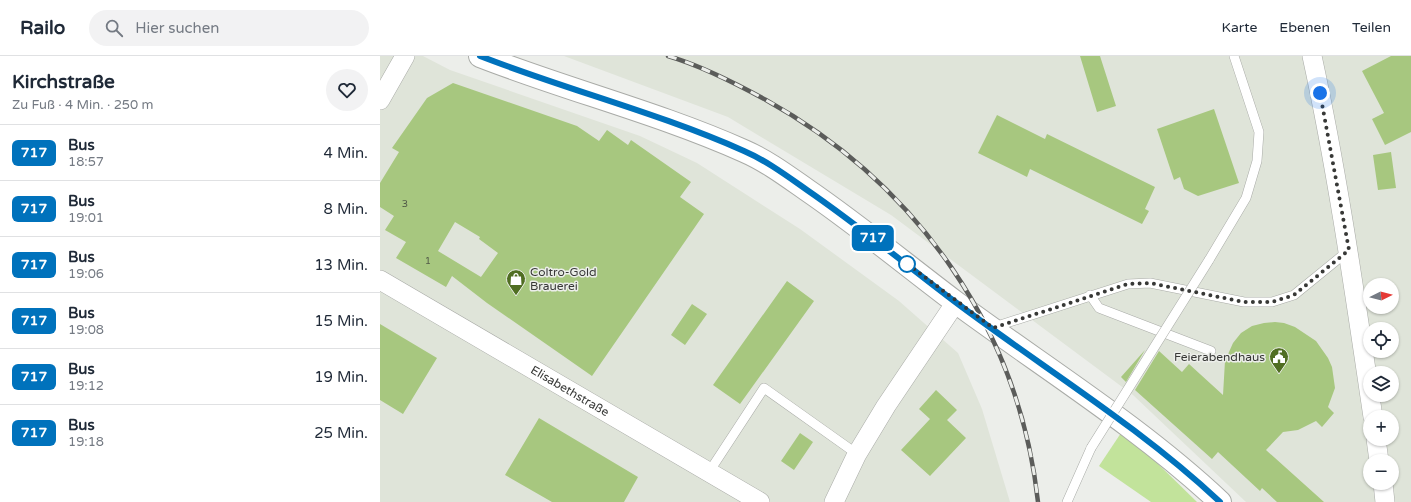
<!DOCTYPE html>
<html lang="de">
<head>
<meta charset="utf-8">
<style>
	body { margin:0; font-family:"Varela Round",sans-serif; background:#f2f2f3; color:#1f2937; height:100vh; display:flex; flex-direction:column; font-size:15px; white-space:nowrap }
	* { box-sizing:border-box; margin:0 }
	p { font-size:13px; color:#747a83 }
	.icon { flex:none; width:22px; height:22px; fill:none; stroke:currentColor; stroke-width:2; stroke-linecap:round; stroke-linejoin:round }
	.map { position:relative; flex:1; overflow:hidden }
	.details { display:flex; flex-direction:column; background:#fff; width:380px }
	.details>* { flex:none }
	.badge { padding:0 8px; border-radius:6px; font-size:14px; line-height:26px }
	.needle { width:26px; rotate:84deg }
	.fabs { position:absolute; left:983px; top:222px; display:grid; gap:8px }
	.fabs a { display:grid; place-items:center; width:36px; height:36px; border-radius:50%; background:#fff; box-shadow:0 1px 3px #0004; font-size:20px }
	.you { position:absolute; width:20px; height:20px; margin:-10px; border:3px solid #fff; border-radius:50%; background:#1a73e8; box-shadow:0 0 0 6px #1a73e833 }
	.map>.badge { position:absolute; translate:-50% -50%; box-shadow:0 0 0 2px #fff }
	.round { display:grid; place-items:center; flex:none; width:42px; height:42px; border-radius:21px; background:#f2f2f3 }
	.overview { display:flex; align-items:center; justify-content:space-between; height:68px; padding:0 12px }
	h1 { font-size:19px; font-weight:800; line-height:30px }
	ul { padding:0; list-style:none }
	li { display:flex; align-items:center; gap:12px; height:56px; padding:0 12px; border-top:1px solid #e0e1e3 }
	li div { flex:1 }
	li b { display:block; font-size:15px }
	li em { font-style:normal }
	li .badge { min-width:44px; font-weight:700; text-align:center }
	header { display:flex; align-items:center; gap:24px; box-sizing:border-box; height:56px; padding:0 20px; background:#fff; border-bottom:1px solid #e0e1e3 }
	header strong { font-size:19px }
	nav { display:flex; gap:22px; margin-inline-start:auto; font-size:14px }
	.search { width:280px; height:36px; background:#f2f2f3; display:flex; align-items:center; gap:10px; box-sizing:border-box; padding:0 14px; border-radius:22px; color:#747a83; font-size:15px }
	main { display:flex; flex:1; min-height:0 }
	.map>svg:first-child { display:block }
</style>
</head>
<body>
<header>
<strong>Railo</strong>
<div class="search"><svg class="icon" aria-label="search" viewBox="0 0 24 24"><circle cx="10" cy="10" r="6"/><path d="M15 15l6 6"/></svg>Hier suchen</div>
<nav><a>Karte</a><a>Ebenen</a><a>Teilen</a></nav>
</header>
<main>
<section class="details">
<div class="overview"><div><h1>Kirchstraße</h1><p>Zu Fuß · 4 Min. · 250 m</p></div><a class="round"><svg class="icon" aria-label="heart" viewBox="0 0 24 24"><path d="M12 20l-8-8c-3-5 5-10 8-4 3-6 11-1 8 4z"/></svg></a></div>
<ul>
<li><span class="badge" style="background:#0072bc;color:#fff">717</span><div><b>Bus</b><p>18:57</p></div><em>4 Min.</em></li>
<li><span class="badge" style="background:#0072bc;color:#fff">717</span><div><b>Bus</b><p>19:01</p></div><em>8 Min.</em></li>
<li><span class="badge" style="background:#0072bc;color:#fff">717</span><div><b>Bus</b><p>19:06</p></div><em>13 Min.</em></li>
<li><span class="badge" style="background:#0072bc;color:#fff">717</span><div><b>Bus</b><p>19:08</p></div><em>15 Min.</em></li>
<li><span class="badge" style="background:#0072bc;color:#fff">717</span><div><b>Bus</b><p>19:12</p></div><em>19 Min.</em></li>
<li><span class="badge" style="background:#0072bc;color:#fff">717</span><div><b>Bus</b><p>19:18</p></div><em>25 Min.</em></li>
</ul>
</section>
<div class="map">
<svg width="1031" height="446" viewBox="0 0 1031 446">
	<rect width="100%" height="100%" fill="#eceeea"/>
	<path fill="#dfe4d9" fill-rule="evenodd" d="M0,0H43L70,14L260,80L317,107L420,173L519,245L578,297L602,353L630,446H0Z
		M184,0H1031V446H866L753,339L511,159L348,61ZM990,229H1012V251H990ZM990,273H1012V295H990ZM990,317H1012V339H990ZM990,361H1012V383H990ZM990,405H1012V427H990Z"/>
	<path fill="#c2e39b" d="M741,377L772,402L817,446H771L719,410Z"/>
	<path fill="#a7c77f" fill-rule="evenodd" d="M700,0H720L736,50L717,56Z
		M1011,0H1031V76L1005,89L992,63L1004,57L982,15Z
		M73,27L197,70L219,85L227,74L248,89L251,84L311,126L300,141L324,158L212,320L107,247L72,220L66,231L16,202L26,186L5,174L14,160L0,151V127L19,96L12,92L47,42ZM75,166L100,181L99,183L118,197L101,221L58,195Z
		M834,53L859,127L818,140L804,133L800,121L794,124L777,73Z
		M617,59L665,83L667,78L775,131L765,153L769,155L762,168L650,113L647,121L598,97Z
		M1011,96L1016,132L998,134L993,99Z
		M407,225L434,245L360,348L333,329Z
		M312,248L327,258L305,289L291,279Z
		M895,266L904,267L915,271L936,285L948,302L952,311L955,332L948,351L954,357L942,371L936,365L918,374L903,376L886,394L944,446H897L882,432L880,435L838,396L832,403L755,334L779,295L802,316L809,308L843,339L845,305L853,287L861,277L872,270L884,267Z
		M0,268L57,302L23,358L0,344Z
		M765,294L746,326L741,321Z
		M556,334L577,354L567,364L586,382L550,420L521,394L550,363L539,353Z
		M159,362L258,421L244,446H172L125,419Z
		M420,377L433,386L414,414L401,405Z"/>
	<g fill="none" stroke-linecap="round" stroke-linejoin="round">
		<defs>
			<path id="lane" d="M829,204L866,142L877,105L879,76L854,0
				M710,239L719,252L831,295
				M614,271L748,228L770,227L864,246H892L914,239L968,195
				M329,416L384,332L477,398
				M687,446L711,392"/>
			<g id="street">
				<path d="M932,0C958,119 975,240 993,361"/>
				<path d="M0,44L25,0"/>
				<path id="s1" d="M0,224L380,446"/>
				<path d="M996,383L999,405"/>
				<path d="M1003,427L1005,446"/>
				<path d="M454,446L477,398L506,350L576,246"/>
			</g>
			<path id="secondary" d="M100,0C187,34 279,57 364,95C387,105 407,120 427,134C478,169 525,208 574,245C663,311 759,370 840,446"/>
		</defs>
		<use href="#lane" stroke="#a9aba7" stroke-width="10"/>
		<use href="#street" stroke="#a9aba7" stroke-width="20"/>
		<use href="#secondary" stroke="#a9aba7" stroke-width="24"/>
		<use href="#lane" stroke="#fff" stroke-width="9"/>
		<use href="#street" stroke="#fff" stroke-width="19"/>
		<use href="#secondary" stroke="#fff" stroke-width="22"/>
		<defs>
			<path id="rail" d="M288,0C319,9 357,28 386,44C537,128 639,273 658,446"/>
		</defs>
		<use href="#rail" stroke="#5b5c5a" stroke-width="4.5"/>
		<use href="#rail" stroke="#eceeea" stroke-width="3" stroke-dasharray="9" stroke-linecap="butt"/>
		<defs>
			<path id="lane-bridge" d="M711,392L829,204"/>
		</defs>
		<use href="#lane-bridge" stroke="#a9aba7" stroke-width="10" stroke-linecap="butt"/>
		<use href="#lane-bridge" stroke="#fff" stroke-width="9"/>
	</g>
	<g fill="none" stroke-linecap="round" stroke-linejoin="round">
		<defs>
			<path id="line" d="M100,0C187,34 279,57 364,95C387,105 407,120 427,134C478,169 525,208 574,245C663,312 759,370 840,446"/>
		</defs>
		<use href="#line" stroke="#fff" stroke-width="9"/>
		<use href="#line" stroke="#0072bc" stroke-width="6"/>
		<path stroke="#373836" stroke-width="4" stroke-dasharray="0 7.2" d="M527,208L522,204L613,272L748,228L770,227L864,246H892L914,239L969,194L940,37"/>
	</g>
	<defs>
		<symbol id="shop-pin" viewBox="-11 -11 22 30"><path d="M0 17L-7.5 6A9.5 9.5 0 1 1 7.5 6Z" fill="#506e22" stroke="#eceeea"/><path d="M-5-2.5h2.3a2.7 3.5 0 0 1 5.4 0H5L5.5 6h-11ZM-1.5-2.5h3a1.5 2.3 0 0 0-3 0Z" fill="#fff"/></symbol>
		<symbol id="civic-pin" viewBox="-11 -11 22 30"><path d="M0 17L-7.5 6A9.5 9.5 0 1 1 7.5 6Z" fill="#506e22" stroke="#eceeea"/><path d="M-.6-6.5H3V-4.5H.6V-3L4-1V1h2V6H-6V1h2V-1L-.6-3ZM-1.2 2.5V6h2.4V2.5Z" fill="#fff"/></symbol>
	</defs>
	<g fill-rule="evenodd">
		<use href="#shop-pin" x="125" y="212" width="22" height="30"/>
		<use href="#civic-pin" x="888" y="290" width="22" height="30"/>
	</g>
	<circle fill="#fff" stroke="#0072bc" stroke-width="2" cx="527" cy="208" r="8"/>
	<g text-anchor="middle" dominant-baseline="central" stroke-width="3" stroke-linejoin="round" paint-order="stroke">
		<g font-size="10" fill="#535c48">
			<text x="25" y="148">3</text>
			<text x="48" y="205">1</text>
		</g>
		<g font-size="12" fill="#373836" stroke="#eceeea" text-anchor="start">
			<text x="150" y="216">Coltro-Gold<tspan x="150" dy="14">Brauerei</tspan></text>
			<text x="885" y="301" text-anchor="end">Feierabendhaus</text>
		</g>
		<g font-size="12" fill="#373836" stroke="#eceeea">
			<text stroke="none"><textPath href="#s1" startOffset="220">Elisabethstraße</textPath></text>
		</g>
	</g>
</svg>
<div class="fabs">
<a><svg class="needle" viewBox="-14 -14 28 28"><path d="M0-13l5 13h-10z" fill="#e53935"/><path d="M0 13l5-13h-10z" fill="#747a83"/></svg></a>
<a><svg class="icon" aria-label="locate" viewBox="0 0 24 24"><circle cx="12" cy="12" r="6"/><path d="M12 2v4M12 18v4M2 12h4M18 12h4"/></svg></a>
<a><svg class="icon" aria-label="layers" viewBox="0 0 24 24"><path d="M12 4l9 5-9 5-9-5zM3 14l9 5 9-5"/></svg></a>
<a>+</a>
<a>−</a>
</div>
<div class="you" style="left:940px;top:37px"></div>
<b class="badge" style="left:493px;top:182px;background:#0072bc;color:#fff">717</b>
</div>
</main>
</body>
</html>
